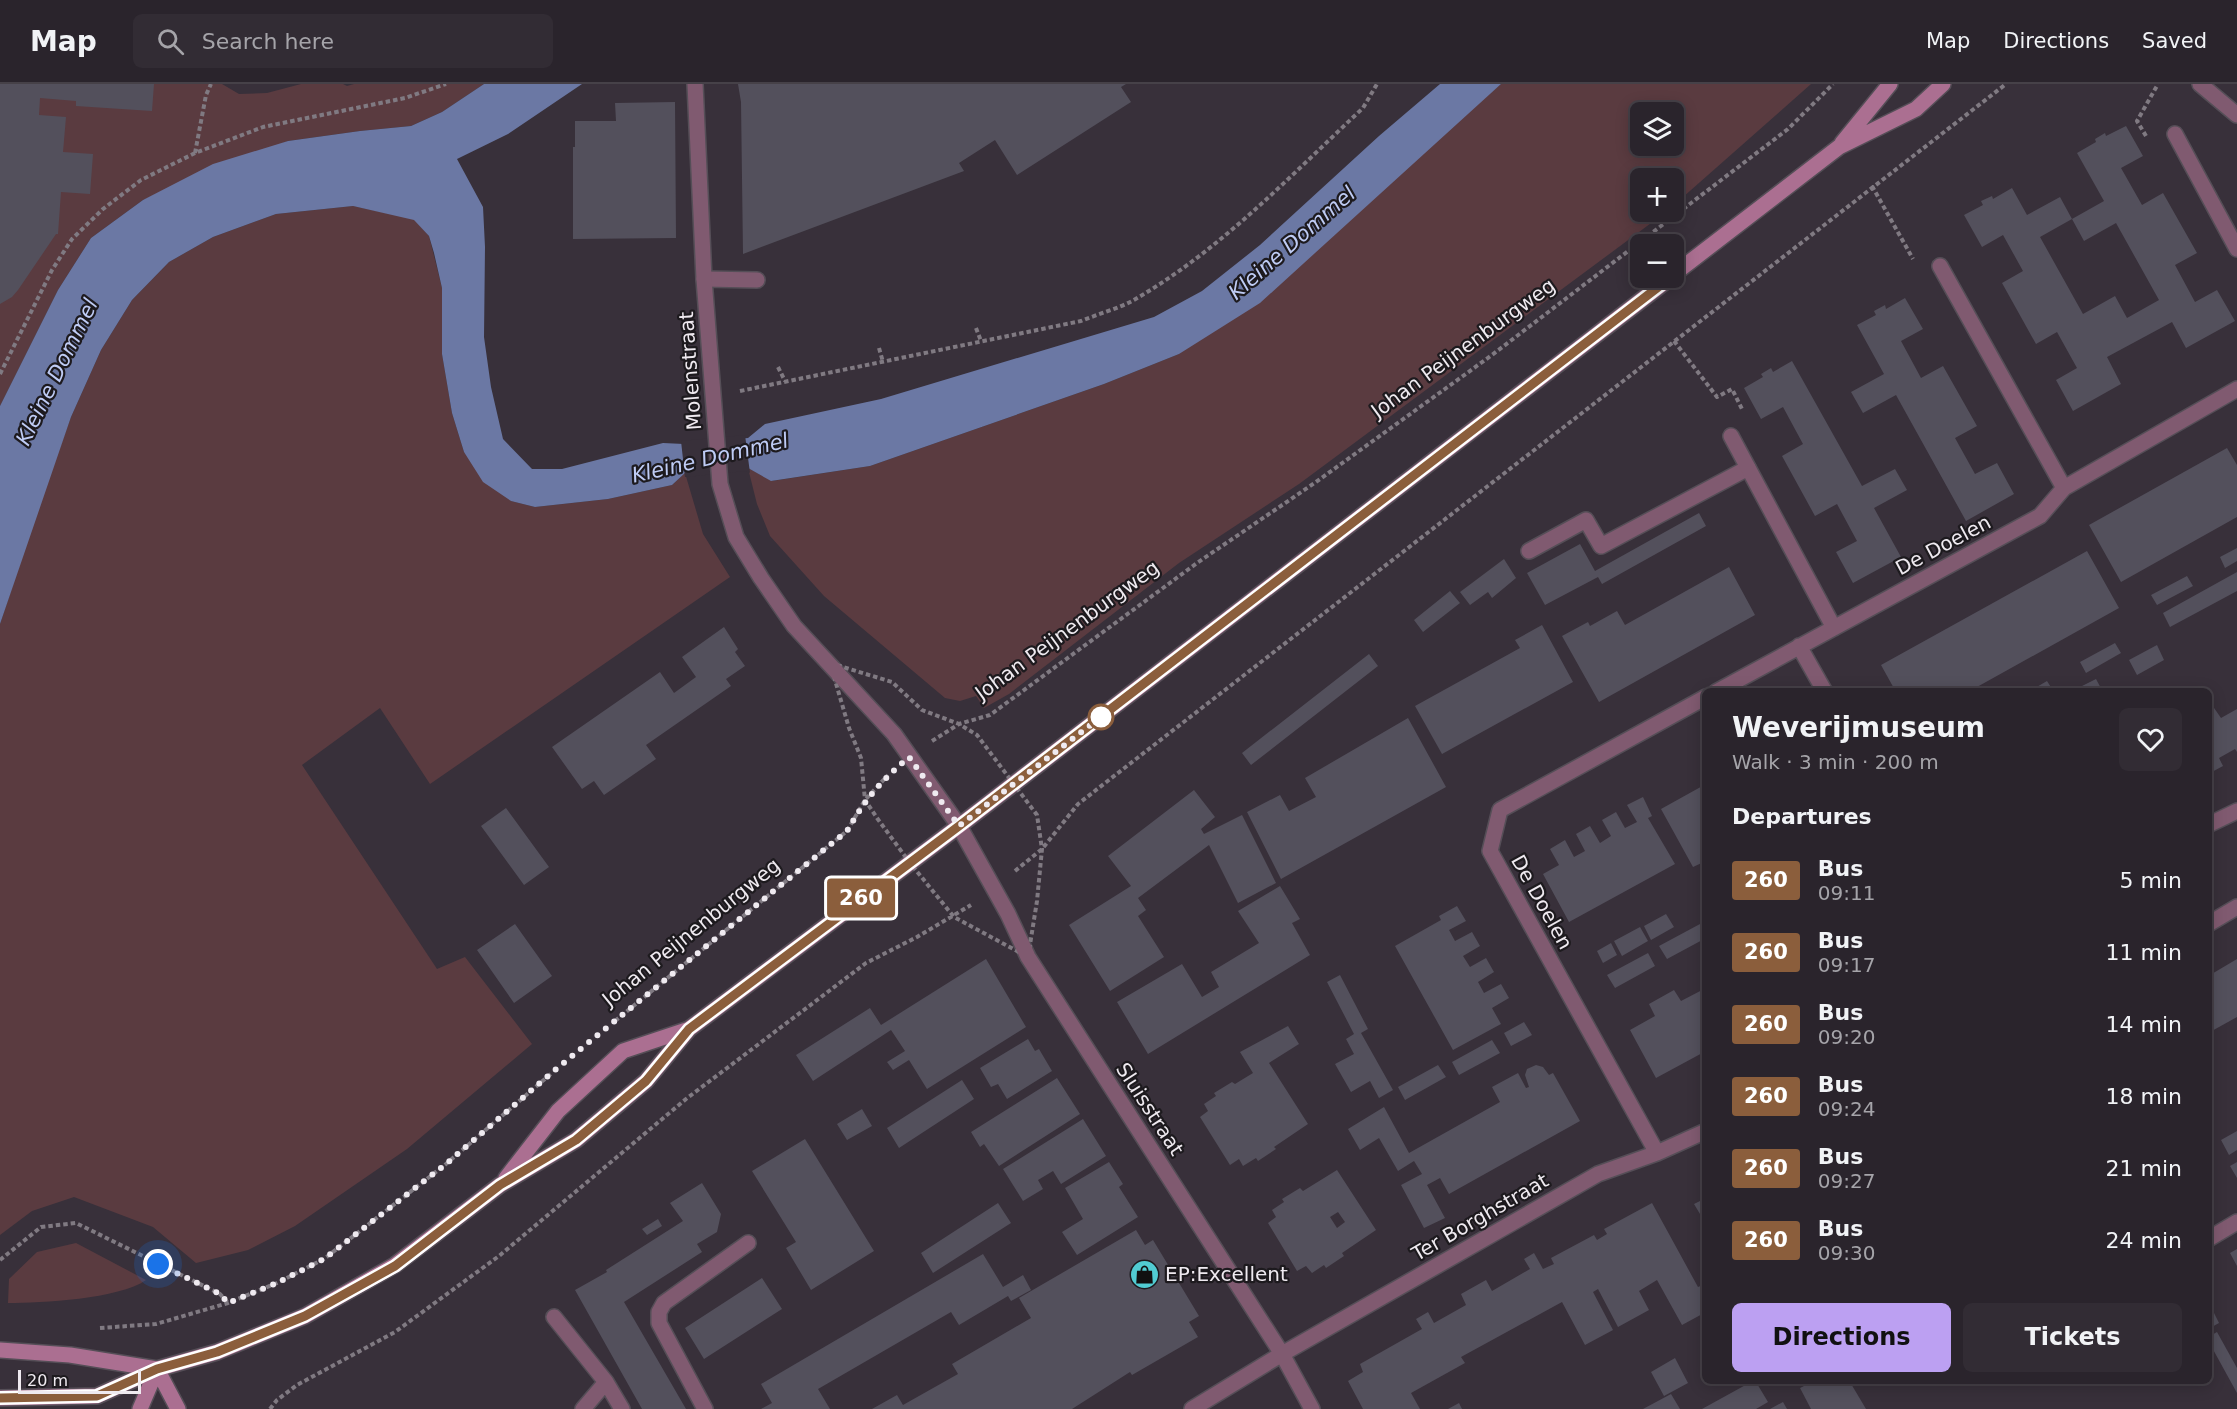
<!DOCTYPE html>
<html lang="en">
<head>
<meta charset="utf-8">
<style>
	body { margin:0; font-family:"DejaVu Sans",sans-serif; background:#322c34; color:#f1f3f6; height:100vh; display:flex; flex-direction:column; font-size:22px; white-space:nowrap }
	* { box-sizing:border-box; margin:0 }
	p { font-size:20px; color:#a5a4a9 }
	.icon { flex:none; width:33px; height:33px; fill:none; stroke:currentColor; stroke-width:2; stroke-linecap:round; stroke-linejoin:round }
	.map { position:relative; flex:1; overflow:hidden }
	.panel { position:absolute; left:1702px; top:604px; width:510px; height:696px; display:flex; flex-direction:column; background:#2a242c; border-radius:9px; box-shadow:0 3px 15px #0003,0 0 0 2px #464148 }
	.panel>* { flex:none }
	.badge { padding:0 12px; border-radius:4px; font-size:21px; line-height:39px }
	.tools { position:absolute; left:1630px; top:18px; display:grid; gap:12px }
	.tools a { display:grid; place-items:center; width:54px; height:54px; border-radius:9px; background:#2a242c; box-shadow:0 3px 15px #0003,0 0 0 2px #464148; font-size:30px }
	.scale { position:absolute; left:18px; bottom:15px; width:123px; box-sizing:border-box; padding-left:6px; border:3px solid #efeaf0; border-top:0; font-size:16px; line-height:21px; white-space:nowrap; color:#efeaf0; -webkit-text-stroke:4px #1d1a1e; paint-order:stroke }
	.you { position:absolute; width:30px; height:30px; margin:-15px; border:4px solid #fff; border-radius:50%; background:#1a73e8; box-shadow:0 0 0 9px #1a73e833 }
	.map>.badge { position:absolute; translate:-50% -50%; box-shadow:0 0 0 3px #fff }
	h2 { padding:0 30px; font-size:22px; line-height:54px }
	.round { display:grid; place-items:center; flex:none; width:63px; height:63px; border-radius:9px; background:#322c34 }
	.summary { display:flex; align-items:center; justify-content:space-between; height:102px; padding:0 30px }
	h1 { font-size:28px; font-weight:700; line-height:45px }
	.action { display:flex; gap:12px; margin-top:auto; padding:12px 30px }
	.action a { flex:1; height:69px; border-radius:9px; background:#bca0f2; color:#111; font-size:24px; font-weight:700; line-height:69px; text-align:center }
	.action a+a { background:#322c34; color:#f1f3f6 }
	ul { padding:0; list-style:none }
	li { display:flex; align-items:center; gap:18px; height:72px; padding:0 30px }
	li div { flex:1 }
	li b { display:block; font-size:22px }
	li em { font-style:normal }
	li .badge { min-width:66px; font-weight:700; text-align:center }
	header { display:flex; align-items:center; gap:36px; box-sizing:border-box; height:84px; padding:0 30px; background:#2a242c; border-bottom:2px solid #464148 }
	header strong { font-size:28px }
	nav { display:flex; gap:33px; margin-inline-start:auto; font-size:21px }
	.search { width:420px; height:54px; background:#322c34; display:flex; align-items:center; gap:15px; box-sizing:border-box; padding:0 21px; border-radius:9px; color:#a5a4a9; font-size:22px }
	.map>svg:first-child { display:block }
</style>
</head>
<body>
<header>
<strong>Map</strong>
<div class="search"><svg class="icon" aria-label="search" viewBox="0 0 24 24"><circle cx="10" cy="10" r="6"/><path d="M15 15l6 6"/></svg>Search here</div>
<nav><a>Map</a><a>Directions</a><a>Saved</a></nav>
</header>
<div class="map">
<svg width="2237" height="1325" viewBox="0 0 2237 1325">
	<rect width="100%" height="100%" fill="#38303a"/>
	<path fill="#5a3b40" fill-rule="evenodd" d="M0,0H222L239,10L267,9L301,0H343L347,2L354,0H484L442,28L411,42L360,47L288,57L143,116L91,154L58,206L0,322Z
		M1501,0H1811L1674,121V94H1641V128H1666L1299,400L1179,479L1009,610L984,624L976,612L960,617L945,614L824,512L770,452L757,420L748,384L772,397L870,382L1104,300L1179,270ZM1641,28H1674V62H1641Z
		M353,122L414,135L429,152L442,204V270L452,329L464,368L511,417L535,423L608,415L672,401L685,389L703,450L730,493L430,700L380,624L302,681L437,885L465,873L532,960L407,1065L295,1142L248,1166L196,1179L153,1143L74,1113L32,1127L0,1151V540L40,419L71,333L101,266L132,216L169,178L213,153L276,130Z
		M76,1159L146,1196C119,1215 41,1219 8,1219L9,1195L37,1168Z"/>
	<path fill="#6b78a4" d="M484,0H582L508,50L457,75L483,123L485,163L484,253L491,303L503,355L532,385H562L663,359L684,360L748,354L765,340L881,315L1154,233L1202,207L1260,161L1379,52L1440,0H1501L1260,219L1179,270L1104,300L870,382L771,397L748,384L685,389L672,401L608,415L535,423L511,417L483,398L464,368L452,329L442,270V204L434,169L429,152L414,136L353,122L276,130L213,153L169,178L132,216L101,266L71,333L0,540V322L58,206L91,154L143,116L213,80L288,57L360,47L411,42L442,28Z"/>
	<path fill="#38303a" d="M745,351L750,389L747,387L685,393L681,357Z"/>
	<path fill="#53505c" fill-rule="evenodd" d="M0,0H154L152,27L76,22V17L40,14L39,31L66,33L63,68L93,70L90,110L61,108L58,150H56L18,206L12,213L0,220Z
		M738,0H1126L1121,3L1131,18L1017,91L995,56L959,79L964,87L743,170L741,18Z
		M675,18L676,154L573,155V63H575V37H616L615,19Z
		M2126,42L2143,72L2121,84L2142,121L2163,109L2197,169L2175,181L2195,218L2217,206L2235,237L2186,264L2172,238L2107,273L2121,300L2073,327L2056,296L2077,284L2057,248L2036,260L2002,199L2023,187L2003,151L1982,163L1964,131L1983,121L1981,117L1992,112L1993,115L2012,104L2027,131L2060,113L2072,135L2104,117L2077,69L2096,58L2095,55L2105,49L2106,52ZM2072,135L2084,157L2116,139L2159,216L2127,234L2115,212L2083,230L2040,153Z
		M1905,214L1923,245L1901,257L1921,294L1943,282L1977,342L1955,354L1975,390L1997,379L2014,410L1966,437L1896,311L1863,329L1851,308L1884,290L1857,241L1876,231L1874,227L1885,221L1886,225Z
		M1792,277L1862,402L1895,385L1907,406L1874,424L1901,473L1853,499L1836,468L1857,457L1837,420L1815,432L1782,372L1803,360L1783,323L1761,335L1744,304L1763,293L1761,290L1771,284L1773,288Z
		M2227,364L2237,381V433L2121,498L2089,441Z
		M1699,429L1706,442L1602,500L1598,493L1545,521L1527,489L1580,460L1595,487Z
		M2237,464V477L2225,484L2220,473Z
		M2087,467L2119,524L1968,608H1896L1881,581Z
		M1504,475L1516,494L1492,514L1488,508L1470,521L1460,508Z
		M1729,483L1755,531L1599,618L1562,552L1588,538L1590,542L1617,527L1625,541Z
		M2237,488V507L2170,543L2163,529Z
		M2187,492L2193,502L2157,521L2151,511Z
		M1450,507L1460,519L1423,548L1414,536Z
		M1542,541L1573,598L1442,670L1415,622L1520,564L1515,556Z
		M724,543L738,565L735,568L745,582L726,595L731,602L646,661L656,675L604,711L594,697L582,705L552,663L660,588L674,609L696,593L682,573Z
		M2115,559L2121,569L2086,589L2080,578Z
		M2157,561L2164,576L2137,591L2129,576Z
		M1369,570L1378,582L1251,681L1242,669Z
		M2096,595L2103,608H2072L2082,602Z
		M2047,597L2054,608H2028Z
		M2212,621L2221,634L2237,625V668L2235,665L2219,674L2223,682L2210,689V623Z
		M1408,634L1446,703L1281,795L1247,728L1280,711L1289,727L1316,713L1305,694Z
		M1706,700V777L1693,783L1661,725Z
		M1194,706L1215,733L1201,745L1204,750L1242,731L1276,799L1238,819L1209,761L1138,814L1146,826L1138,832L1164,873L1110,907L1069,841L1131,802L1108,772Z
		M1643,713L1652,732L1648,734L1675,780L1569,838L1543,790L1559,781L1550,765L1565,756L1574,773L1585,767L1576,750L1590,742L1600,759L1611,752L1602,736L1616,728L1625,744L1637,738L1627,721Z
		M506,724L549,783L524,801L481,742Z
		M1280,802L1300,835L1292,839L1310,871L1148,970L1117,918L1182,880L1202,913L1219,903L1211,888L1259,859L1238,827Z
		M1457,822L1466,837L1449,846L1455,857L1472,848L1480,862L1463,872L1470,883L1486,874L1494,888L1478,898L1484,909L1501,900L1509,914L1492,924L1501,940L1453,966L1395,862L1441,836L1439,832Z
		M1666,830L1674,843L1651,856L1644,842Z
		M515,840L552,892L514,919L477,866Z
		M1700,840L1706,849V854L1667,875L1659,862Z
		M1640,843L1648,857L1622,872L1614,857Z
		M1611,859L1617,871L1603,879L1597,867Z
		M1648,869L1655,882L1615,904L1607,891Z
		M986,875L1026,943L927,1005L909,976L893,986L887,978L905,967L891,946L813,997L796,971L870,924L881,941Z
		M2237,875V933L2210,948V891Z
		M1340,891L1368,945L1361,949L1393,1006L1379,1014L1370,997L1351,1008L1335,980L1354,970L1346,955L1354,950L1327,898Z
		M1706,904V967L1656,994L1630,946L1655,932L1649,920L1674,906L1681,917Z
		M1524,938L1532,951L1511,962L1504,949Z
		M1288,942L1299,960L1269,979L1308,1040L1274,1063L1276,1065L1258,1077L1256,1074L1243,1082L1239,1075L1230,1081L1200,1033L1208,1027L1204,1020L1216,1012L1214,1009L1232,998L1235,1000L1253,989L1240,968Z
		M1028,955L1035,967L1039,965L1052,987L1007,1015L998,1000L991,1003L980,984Z
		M1492,956L1500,969L1459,991L1452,978Z
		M1438,981L1446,993L1405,1016L1398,1003Z
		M1536,981L1543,983L1549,991L1553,989L1580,1037L1449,1110L1440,1094L1427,1101L1445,1134L1424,1144L1401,1101L1422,1090L1414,1077L1398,1087L1379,1054L1360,1066L1348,1045L1384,1023L1409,1069L1500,1018L1492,1003L1518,989L1526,1004L1529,1003L1525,991L1527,985Z
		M1057,994L1080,1030L999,1082L984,1060L980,1063L971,1048Z
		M962,996L974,1015L899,1064L887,1044Z
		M862,1025L872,1042L847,1056L837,1040Z
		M1083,1035L1106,1072L1061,1100L1053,1087L1038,1096L1043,1105L1023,1117L1003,1085Z
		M2237,1047V1066L2229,1071L2221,1056Z
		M805,1055L874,1167L811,1206L786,1164L796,1158L752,1087Z
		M1109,1078L1123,1100L1119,1103L1138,1133L1077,1171L1062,1148L1083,1135L1065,1104Z
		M2237,1078V1094L2230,1082Z
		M1337,1086L1376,1146L1342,1169L1344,1172L1326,1184L1324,1181L1312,1189L1306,1182L1297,1187L1268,1139L1276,1133L1272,1126L1284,1118L1282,1115L1300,1104L1303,1107ZM1338,1128L1345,1138L1337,1144L1330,1133Z
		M702,1099L721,1130L717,1148L697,1160L702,1168L624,1218L686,1325H642L575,1206L607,1188L606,1186L683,1137L670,1119Z
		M1706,1114V1140L1694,1120Z
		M998,1119L1011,1139L933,1189L921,1169Z
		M1652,1119L1698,1203L1703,1201L1706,1205V1228L1682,1241L1657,1196L1639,1207L1649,1226L1618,1243L1598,1205L1593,1208L1613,1246L1585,1261L1562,1218L1461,1273L1465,1279L1411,1309L1420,1325H1363L1348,1297L1363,1288L1360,1280L1422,1245L1416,1235L1428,1228L1434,1239L1466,1221L1461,1210L1486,1196L1492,1207L1530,1185L1524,1175L1534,1169L1543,1185L1554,1180L1551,1174L1594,1151L1597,1156L1607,1150L1604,1145Z
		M658,1135L662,1142L647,1151L642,1145Z
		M1136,1146L1145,1161L1153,1156L1199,1232L1189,1238L1198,1253L1132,1291L1130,1288L1072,1325H872L897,1311L903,1321L958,1290L952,1280L1031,1234L1019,1214Z
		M2237,1165V1182L2230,1169Z
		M983,1170L1003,1203L1023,1191L1031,1206L1011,1217L1008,1212L959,1241L951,1228L818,1305L830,1325H761L772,1319L761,1300Z
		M762,1194L782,1225L704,1275L685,1244Z
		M2210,1221L2219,1239L2210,1244Z
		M2217,1248L2237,1284V1309L2210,1260V1252Z
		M1675,1274L1688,1299L1664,1312L1651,1288Z
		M1751,1298H1756L1768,1318L1756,1325H1702Z
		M1812,1298H1850L1866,1325H1811L1800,1304Z
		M1671,1310L1680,1325H1643Z
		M1783,1318L1787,1325H1770Z
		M1459,1319L1462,1325H1448Z"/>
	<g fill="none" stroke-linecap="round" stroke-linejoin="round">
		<defs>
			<path id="lane" d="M704,195L757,196
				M1529,467L1586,436L1601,462L1748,384
				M2210,1154L2237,1138
				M554,1233L606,1298L622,1325
				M583,1325L606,1298
				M705,1325L659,1239V1228L664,1219L748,1159"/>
			<path id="street" d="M695,0L704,195L720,400L736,453L761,494L794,542L894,650L959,742L1008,830L1028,873L1282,1270L1312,1325
				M2200,0L2237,31
				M2175,50L2237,165
				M1940,182L2064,404
				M1731,352L1834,544
				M1799,562L1825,608
				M1716,608L2040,432L2064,404L2237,305
				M2210,740L2237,727
				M2210,839L2237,823
				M1657,1069L1490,767L1500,726L1706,613
				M1192,1325L1282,1270L1598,1090L1657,1069L1706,1047"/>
			<path id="secondary" d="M1842,59L1890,0
				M1674,190L1839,63L1916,25L1943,0
				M506,1094L558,1027L623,967L689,945
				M0,1266L70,1271L157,1285
				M157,1285L178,1325
				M0,1314L97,1312L157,1285L217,1268L305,1232L395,1181L500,1101L576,1056L646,997L689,945L959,742L1670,194
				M140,1325L157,1285"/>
		</defs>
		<use href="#lane" stroke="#554e57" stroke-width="18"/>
		<use href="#street" stroke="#554e57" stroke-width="18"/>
		<use href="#secondary" stroke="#554e57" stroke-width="18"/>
		<path stroke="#807a82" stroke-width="4" stroke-dasharray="4.5 3" stroke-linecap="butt" d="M2146,52L2137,37L2158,0
			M195,69L206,11L211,0
			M1872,102L1913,175
			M976,244L981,257
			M1674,257L1717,313L1732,305L1742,325
			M879,264L883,278
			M778,283L785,297
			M0,290L52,186L72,155L103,125L141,96L195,69L263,43L405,14L446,0
			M740,307L1081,237C1098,230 1117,225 1132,217C1220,167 1290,92 1363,24L1377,0
			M830,579L892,598L922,626L959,640L977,651L1037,731L1042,765L1037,817L1028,873L954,833L910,779L877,734L865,716L861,674L849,644Z
			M932,657L959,640L990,631L1197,479L1316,398L1492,271L1788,45L1833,0
			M1015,787L1042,765L1078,720L2006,0
			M615,937L847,747L865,716L888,691
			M0,1176L41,1143L76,1139L220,1210L228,1219
			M100,1244L156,1240L228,1219L277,1199L324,1175L446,1080L553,988
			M270,1325L277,1316L297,1301L395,1248L499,1172L686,1015L866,879L917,853L971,821"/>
		<use href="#lane" stroke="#805a70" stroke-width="15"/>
		<use href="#street" stroke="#805a70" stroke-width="15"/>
		<use href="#secondary" stroke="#ab6f91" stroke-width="15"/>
	</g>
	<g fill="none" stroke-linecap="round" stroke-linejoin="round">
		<defs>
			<path id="line" d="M0,1314L97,1312L157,1285L217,1268L305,1232L395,1182L500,1101L576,1056L646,997L689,945L959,742L1670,194"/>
		</defs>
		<use href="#line" stroke="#fff" stroke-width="14"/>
		<use href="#line" stroke="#8b5e3c" stroke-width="9"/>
		<path stroke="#efeaf0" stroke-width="6" stroke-dasharray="0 10.8" d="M158,1180L220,1210L228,1219L277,1199L324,1175L446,1080L555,986L847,747C866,714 880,698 909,673L959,742L1101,633"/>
	</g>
	<defs>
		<symbol id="shop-disc" viewBox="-11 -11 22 22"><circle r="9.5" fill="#51ccd2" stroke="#1d1a1e"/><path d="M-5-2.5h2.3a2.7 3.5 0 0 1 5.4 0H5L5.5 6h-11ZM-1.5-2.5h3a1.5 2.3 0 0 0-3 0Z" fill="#111"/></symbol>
	</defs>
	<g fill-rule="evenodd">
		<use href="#shop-disc" x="1128" y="1174" width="33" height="33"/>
	</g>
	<circle fill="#fff" stroke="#8b5e3c" stroke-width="3" cx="1101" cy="633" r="12"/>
	<g text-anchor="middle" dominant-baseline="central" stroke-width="4.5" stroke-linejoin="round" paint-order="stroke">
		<g font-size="20" fill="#efeaf0" stroke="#1d1a1e">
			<text transform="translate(1463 264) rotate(-36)">Johan Peijnenburgweg</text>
			<text transform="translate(690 287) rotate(-94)">Molenstraat</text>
			<text transform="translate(1943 461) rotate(-28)">De Doelen</text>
			<text transform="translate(1067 546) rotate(-36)">Johan Peijnenburgweg</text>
			<text transform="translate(1542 818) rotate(61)">De Doelen</text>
			<text transform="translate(691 848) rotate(-39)">Johan Peijnenburgweg</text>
			<text transform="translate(1150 1025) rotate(57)">Sluisstraat</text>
			<text transform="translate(1480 1133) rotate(-30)">Ter Borghstraat</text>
		</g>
		<g font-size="20" fill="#efeaf0" stroke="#1d1a1e" text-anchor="start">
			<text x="1165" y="1190">EP:Excellent</text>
		</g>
		<g font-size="21" font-style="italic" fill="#bfccf5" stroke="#1d1a1e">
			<text transform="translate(1292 159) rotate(-41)">Kleine Dommel</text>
			<text transform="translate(57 288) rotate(-64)">Kleine Dommel</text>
			<text transform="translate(710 374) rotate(-13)">Kleine Dommel</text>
		</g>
	</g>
</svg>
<div class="tools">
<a><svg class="icon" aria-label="layers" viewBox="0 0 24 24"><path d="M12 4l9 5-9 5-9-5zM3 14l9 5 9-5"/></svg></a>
<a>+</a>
<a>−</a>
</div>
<div class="scale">20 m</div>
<div class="you" style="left:158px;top:1180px"></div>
<b class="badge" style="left:861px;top:814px;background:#8b5e3c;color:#fff">260</b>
<section class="panel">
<div class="summary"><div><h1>Weverijmuseum</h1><p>Walk · 3 min · 200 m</p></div><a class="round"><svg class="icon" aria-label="heart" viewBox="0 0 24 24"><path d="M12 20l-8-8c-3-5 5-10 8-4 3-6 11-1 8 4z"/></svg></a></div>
<h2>Departures</h2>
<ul>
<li><span class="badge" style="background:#8b5e3c;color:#fff">260</span><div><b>Bus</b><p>09:11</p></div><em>5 min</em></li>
<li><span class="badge" style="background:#8b5e3c;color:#fff">260</span><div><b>Bus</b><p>09:17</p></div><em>11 min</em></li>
<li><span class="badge" style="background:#8b5e3c;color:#fff">260</span><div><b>Bus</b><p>09:20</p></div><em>14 min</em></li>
<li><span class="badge" style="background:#8b5e3c;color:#fff">260</span><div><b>Bus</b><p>09:24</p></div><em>18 min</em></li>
<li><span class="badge" style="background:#8b5e3c;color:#fff">260</span><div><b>Bus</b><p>09:27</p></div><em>21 min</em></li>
<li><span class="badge" style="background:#8b5e3c;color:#fff">260</span><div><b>Bus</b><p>09:30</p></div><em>24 min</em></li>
</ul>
<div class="action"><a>Directions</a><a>Tickets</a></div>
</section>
</div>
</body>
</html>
